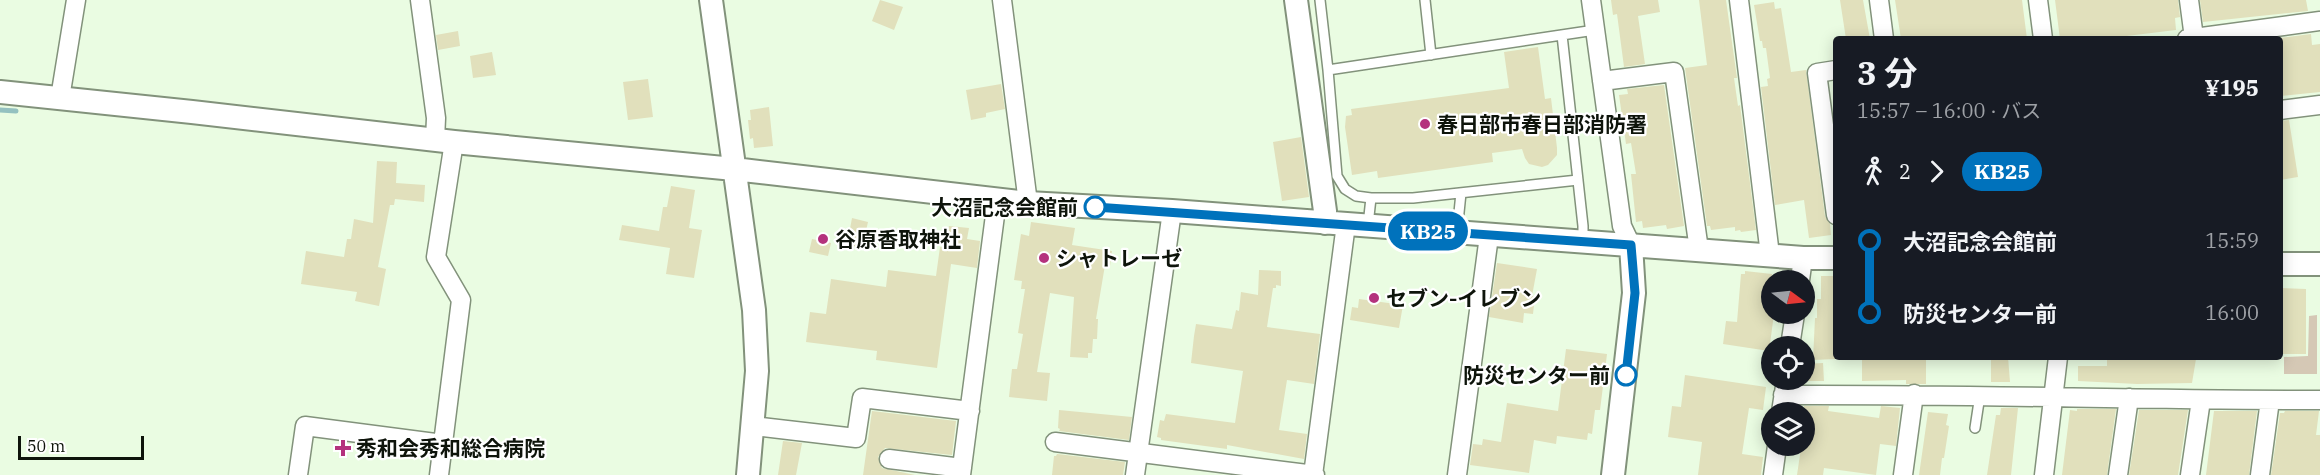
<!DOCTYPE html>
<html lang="ja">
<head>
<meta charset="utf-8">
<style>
	body { margin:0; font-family:"IBM Plex Serif","Noto Sans JP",serif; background:#242831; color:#f1f3f6; height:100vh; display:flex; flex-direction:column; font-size:22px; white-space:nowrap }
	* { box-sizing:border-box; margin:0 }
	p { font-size:20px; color:#9ea1a6 }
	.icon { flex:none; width:33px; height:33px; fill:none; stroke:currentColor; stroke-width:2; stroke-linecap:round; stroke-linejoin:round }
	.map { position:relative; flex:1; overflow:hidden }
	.details { position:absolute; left:1833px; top:36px; width:450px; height:324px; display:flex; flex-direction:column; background:#171b24; border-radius:6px; box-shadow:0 3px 15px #0003 }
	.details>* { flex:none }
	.badge { padding:0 12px; border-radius:20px; font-size:21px; line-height:39px }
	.needle { width:39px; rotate:105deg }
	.fabs { position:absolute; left:1761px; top:270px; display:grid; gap:12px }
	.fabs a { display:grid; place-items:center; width:54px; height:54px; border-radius:50%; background:#171b24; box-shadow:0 3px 15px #0003; font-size:30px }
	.scale { position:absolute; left:18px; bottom:15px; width:126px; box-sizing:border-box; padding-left:6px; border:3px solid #0e140b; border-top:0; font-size:16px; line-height:21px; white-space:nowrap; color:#0e140b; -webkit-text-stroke:4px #fff; paint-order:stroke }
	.map>.badge { position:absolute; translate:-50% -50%; box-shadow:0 0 0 3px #fff }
	.legs { display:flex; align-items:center; gap:9px; height:66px; padding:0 24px; font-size:20px }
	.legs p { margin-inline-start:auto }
	.head { display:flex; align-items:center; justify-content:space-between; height:102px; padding:0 24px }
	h1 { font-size:33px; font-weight:700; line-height:45px }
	ul { padding:0 24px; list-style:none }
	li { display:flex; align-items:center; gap:21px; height:72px; font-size:22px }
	li i { display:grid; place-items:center; width:9px; height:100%; margin:0 8px; background:currentColor }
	li i::after { content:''; width:15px; height:15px; margin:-8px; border:4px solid; border-radius:50%; background:#171b24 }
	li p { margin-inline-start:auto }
	li:first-child i { background:linear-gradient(#0000 50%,currentColor 0) }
	li:last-child i { background:linear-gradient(currentColor 50%,#0000 0) }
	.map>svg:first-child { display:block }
</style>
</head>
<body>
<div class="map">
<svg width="2320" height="475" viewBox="0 0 2320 475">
	<rect width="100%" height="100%" fill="#eafce2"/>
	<path fill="#d5c8b5" d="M2317,315V374H2284V357L2308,356L2309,316Z"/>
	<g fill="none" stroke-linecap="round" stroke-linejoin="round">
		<path stroke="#94c1c0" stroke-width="5" d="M0,110L16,111"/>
	</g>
	<path fill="#e1e0bc" d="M880,0L903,7L894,30L872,21Z
		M1611,0H1658L1660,12L1638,16L1645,64L1624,67L1617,14L1613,15Z
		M1699,0H1726L1737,78H1734L1738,106L1740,105L1756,230L1741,232L1740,230L1735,231V227L1711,230L1710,226H1707L1685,68L1707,65Z
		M1840,0H1863L1870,39H1846Z
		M1895,0H2022L2027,39H1901Z
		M2055,0H2178L2180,17L2175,18L2176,30L2102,39H2060Z
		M2200,0H2306L2308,11L2203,22Z
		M1774,2L1775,9L1781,8L1791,72L1806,70L1825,216L1830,224L1831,235L1809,238L1804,200L1775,205L1761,87L1768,86L1767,79L1770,78L1766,48H1763L1762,41H1760L1754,5Z
		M458,31L460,46L438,50L436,35Z
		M2311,34L2312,45L2320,44V92L2280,96V38Z
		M1538,47L1545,99L1551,98L1557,148V155L1548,165L1542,167L1529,164L1525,158L1522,149L1492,153L1493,162L1378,178L1377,171L1352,175L1345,127L1346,116L1352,115L1351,109L1509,88L1504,52Z
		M492,52L496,75L473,78L470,56Z
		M648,79L653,117L628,120L623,82Z
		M1001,84L1005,109L986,113V117L971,120L966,90Z
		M1664,85L1684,226L1667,229L1666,225L1643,228L1642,221L1636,222L1631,174H1636L1631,143L1626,144L1619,95L1628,94L1627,89Z
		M769,107L773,146L754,148L753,138L750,139L748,120H751L750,110Z
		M2289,120L2298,177L2280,180V121Z
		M1301,137L1309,197L1282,201L1273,142Z
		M377,161L397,162L396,183L425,185L424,202L395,199L394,205H390L378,267L386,269L379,306L355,301L357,292L301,284L306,251L344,257L347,239H351L354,219L373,223Z
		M671,186L695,190L689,228L702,230L694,278L666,274L670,248L619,240L622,225L659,231L663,207H667Z
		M852,218L868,222L862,248L847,245Z
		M1031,222L1075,228L1072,245L1112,251L1110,266L1105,265L1096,319H1098L1097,339H1093L1092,353H1088V358L1070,357L1074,297L1050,293L1037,372L1050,373L1047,401L1009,397L1012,369H1017L1023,334L1018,333L1025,289H1021L1022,281L1014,280L1021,234L1029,236Z
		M949,226L969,228L967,239L980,241L977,268L951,264L937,368L876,360L877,351L806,342L810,312L826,314L831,279L886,287L888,270L936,276L940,247H946Z
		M812,239L831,243L828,256L809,252Z
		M1497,263L1537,269L1532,296H1535L1533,314L1524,313L1523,323L1489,317Z
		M1259,270L1281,271V286L1276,285V288H1273L1267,327L1320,334L1314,384L1287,380L1279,430L1307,434L1304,459L1227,445V449L1161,440V438L1157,437L1160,420L1164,421L1166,414L1235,423L1243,371L1191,363L1194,336L1196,324L1232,329L1236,310L1239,311L1241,292L1258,295Z
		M1745,271L1772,274V314H1774L1769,351L1723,344L1726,321L1737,322L1741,274H1745Z
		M1821,276H1836V359L1813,360L1815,318H1817V299H1821Z
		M2280,288L2306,289V354H2280Z
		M1359,299L1403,305L1399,328L1350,320L1352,307L1358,308Z
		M1566,349L1607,354L1600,410H1595L1592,434L1588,433L1587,440L1557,436L1556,444L1534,440L1529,473L1470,465L1473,444L1482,445L1483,439L1501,442L1507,403L1558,411Z
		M1991,357H2008L2010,382H1991Z
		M1906,358H1926V384H1906V380L1862,381V360H1906Z
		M2107,359L2150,360L2196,359L2192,383L2137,384L2078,381V366H2107Z
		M1823,363L1824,381H1804V364Z
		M1685,375L1766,387L1763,410L1749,408L1742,454L1763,457L1761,475H1698L1702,442L1668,437L1672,406L1681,407Z
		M1804,406H1829L1828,411L1879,418L1881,406L1900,408L1896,446L1880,444L1876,475L1824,468L1823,475H1797L1801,448H1804Z
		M2001,408H2018L2011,475H1987L1996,415H2000Z
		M2077,409H2116L2107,475H2062L2070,410L2077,411Z
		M1059,410L1132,417L1129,440L1059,431L1060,429L1058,428Z
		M2139,410H2188L2178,475H2129Z
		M872,411L956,421L952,455L885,448L878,457L882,468L915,475H863Z
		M2214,411H2257L2249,475H2206Z
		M2285,411H2319L2316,435H2320V475H2271L2280,413H2284Z
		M1928,412L1948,414L1946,425L1949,426L1944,458H1942L1940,475H1919Z
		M783,441L802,443L796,475H778Z
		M1057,454L1125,462L1123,475H1052L1054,456H1056Z"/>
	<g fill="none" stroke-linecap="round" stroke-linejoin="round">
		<defs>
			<path id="service" d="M1320,0L1328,70
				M1425,0L1431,55
				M1562,35L1583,226V241
				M1578,180L1413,198H1371L1356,196L1345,189L1337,176L1328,70L1595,30
				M1368,225L1371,198
				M1457,232L1461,193
				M1975,428L1980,395"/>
			<path id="minor" d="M420,0L436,118L435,140
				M1002,0L1028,203
				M1591,0L1622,226L1631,245
				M1739,0L1770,255
				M1879,0L1884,39
				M2038,0L2043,39
				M2189,0L2194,38
				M2187,39L2320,21
				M1836,70L1817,73L1836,215
				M1602,81L1674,72L1699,250
				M60,98L76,0
				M2280,110L2320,105
				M1800,280L1803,258
				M1790,346L1795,314
				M1783,395C1962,394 2141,400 2320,400
				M1781,412L1786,380
				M753,426L856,438L862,398L970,411
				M1055,442L1315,475
				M889,459L962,468
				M298,475L305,426L443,444
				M439,475L461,300L436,257L454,142
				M961,475L997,200
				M1135,475L1172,211
				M1313,475L1346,224
				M1457,475L1489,236
				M1773,475L1777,446
				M1903,475L1914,394
				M2044,475L2058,357
				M2118,475L2129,398
				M2190,475L2201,400
				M2260,475L2270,400"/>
			<path id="tertiary" d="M711,0L754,310L757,371L748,475
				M1296,0L1325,211V223
				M0,92L192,112L454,142L734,169L1028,203L1172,211L1803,258H1836
				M2280,264H2320
				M1613,475L1634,293L1631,245"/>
		</defs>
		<use href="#service" stroke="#82927b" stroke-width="12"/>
		<use href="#minor" stroke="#82927b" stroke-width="21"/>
		<use href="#tertiary" stroke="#82927b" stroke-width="26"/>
		<use href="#service" stroke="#fff" stroke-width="9"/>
		<use href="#minor" stroke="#fff" stroke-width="18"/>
		<use href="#tertiary" stroke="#fff" stroke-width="22"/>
	</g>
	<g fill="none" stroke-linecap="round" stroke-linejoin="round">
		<defs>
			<path id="line-1" d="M1095,207L1631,245L1635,293L1626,375"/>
		</defs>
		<use href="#line-1" stroke="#fff" stroke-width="14"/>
		<use href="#line-1" stroke="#0072bc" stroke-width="9"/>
	</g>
	<g fill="#b4327d" stroke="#fff" stroke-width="2">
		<circle cx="1425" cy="124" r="6"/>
		<circle cx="823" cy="239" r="6"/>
		<circle cx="1044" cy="258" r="6"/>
		<circle cx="1374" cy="298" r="6"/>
		<path d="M340 439h6v6h6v6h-6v6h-6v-6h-6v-6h6z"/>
	</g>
	<g fill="#fff" stroke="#0072bc" stroke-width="3">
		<circle cx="1095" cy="207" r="10"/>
		<circle cx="1626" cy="375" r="10"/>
	</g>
	<g text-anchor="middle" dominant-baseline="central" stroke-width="4.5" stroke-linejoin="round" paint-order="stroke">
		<g font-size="21" font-weight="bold" fill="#0e140b" stroke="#fff" text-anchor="start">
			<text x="1437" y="124">春日部市春日部消防署</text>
			<text x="835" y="239">谷原香取神社</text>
			<text x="1056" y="258">シャトレーゼ</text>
			<text x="1386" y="298">セブン-イレブン</text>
			<text x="356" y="448">秀和会秀和総合病院</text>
		</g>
		<g font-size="21" font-weight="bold" fill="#0e140b" stroke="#fff" text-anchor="end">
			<text x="1078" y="207">大沼記念会館前</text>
			<text x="1610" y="375">防災センター前</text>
		</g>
	</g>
</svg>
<div class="fabs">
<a><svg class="needle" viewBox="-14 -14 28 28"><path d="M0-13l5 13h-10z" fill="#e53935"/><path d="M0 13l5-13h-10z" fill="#9ea1a6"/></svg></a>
<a><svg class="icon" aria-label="locate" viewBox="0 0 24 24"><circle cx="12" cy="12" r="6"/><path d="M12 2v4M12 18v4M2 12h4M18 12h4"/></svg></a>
<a><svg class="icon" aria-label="layers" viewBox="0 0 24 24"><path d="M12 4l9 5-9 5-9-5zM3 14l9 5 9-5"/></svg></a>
</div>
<div class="scale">50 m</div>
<b class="badge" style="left:1428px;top:231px;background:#0072bc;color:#fff">KB25</b>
<section class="details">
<div class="head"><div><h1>3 分</h1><p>15:57 – 16:00 · バス</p></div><b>¥195</b></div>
<div class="legs"><svg class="icon" aria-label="walk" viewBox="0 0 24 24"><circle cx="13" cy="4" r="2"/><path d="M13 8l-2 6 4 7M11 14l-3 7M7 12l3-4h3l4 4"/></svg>2<svg class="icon" aria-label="forward" viewBox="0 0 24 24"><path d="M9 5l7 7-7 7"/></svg><b class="badge" style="background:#0072bc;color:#fff">KB25</b></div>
<ul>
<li><i style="color:#0072bc"></i><b>大沼記念会館前</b><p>15:59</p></li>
<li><i style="color:#0072bc"></i><b>防災センター前</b><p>16:00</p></li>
</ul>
</section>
</div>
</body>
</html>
